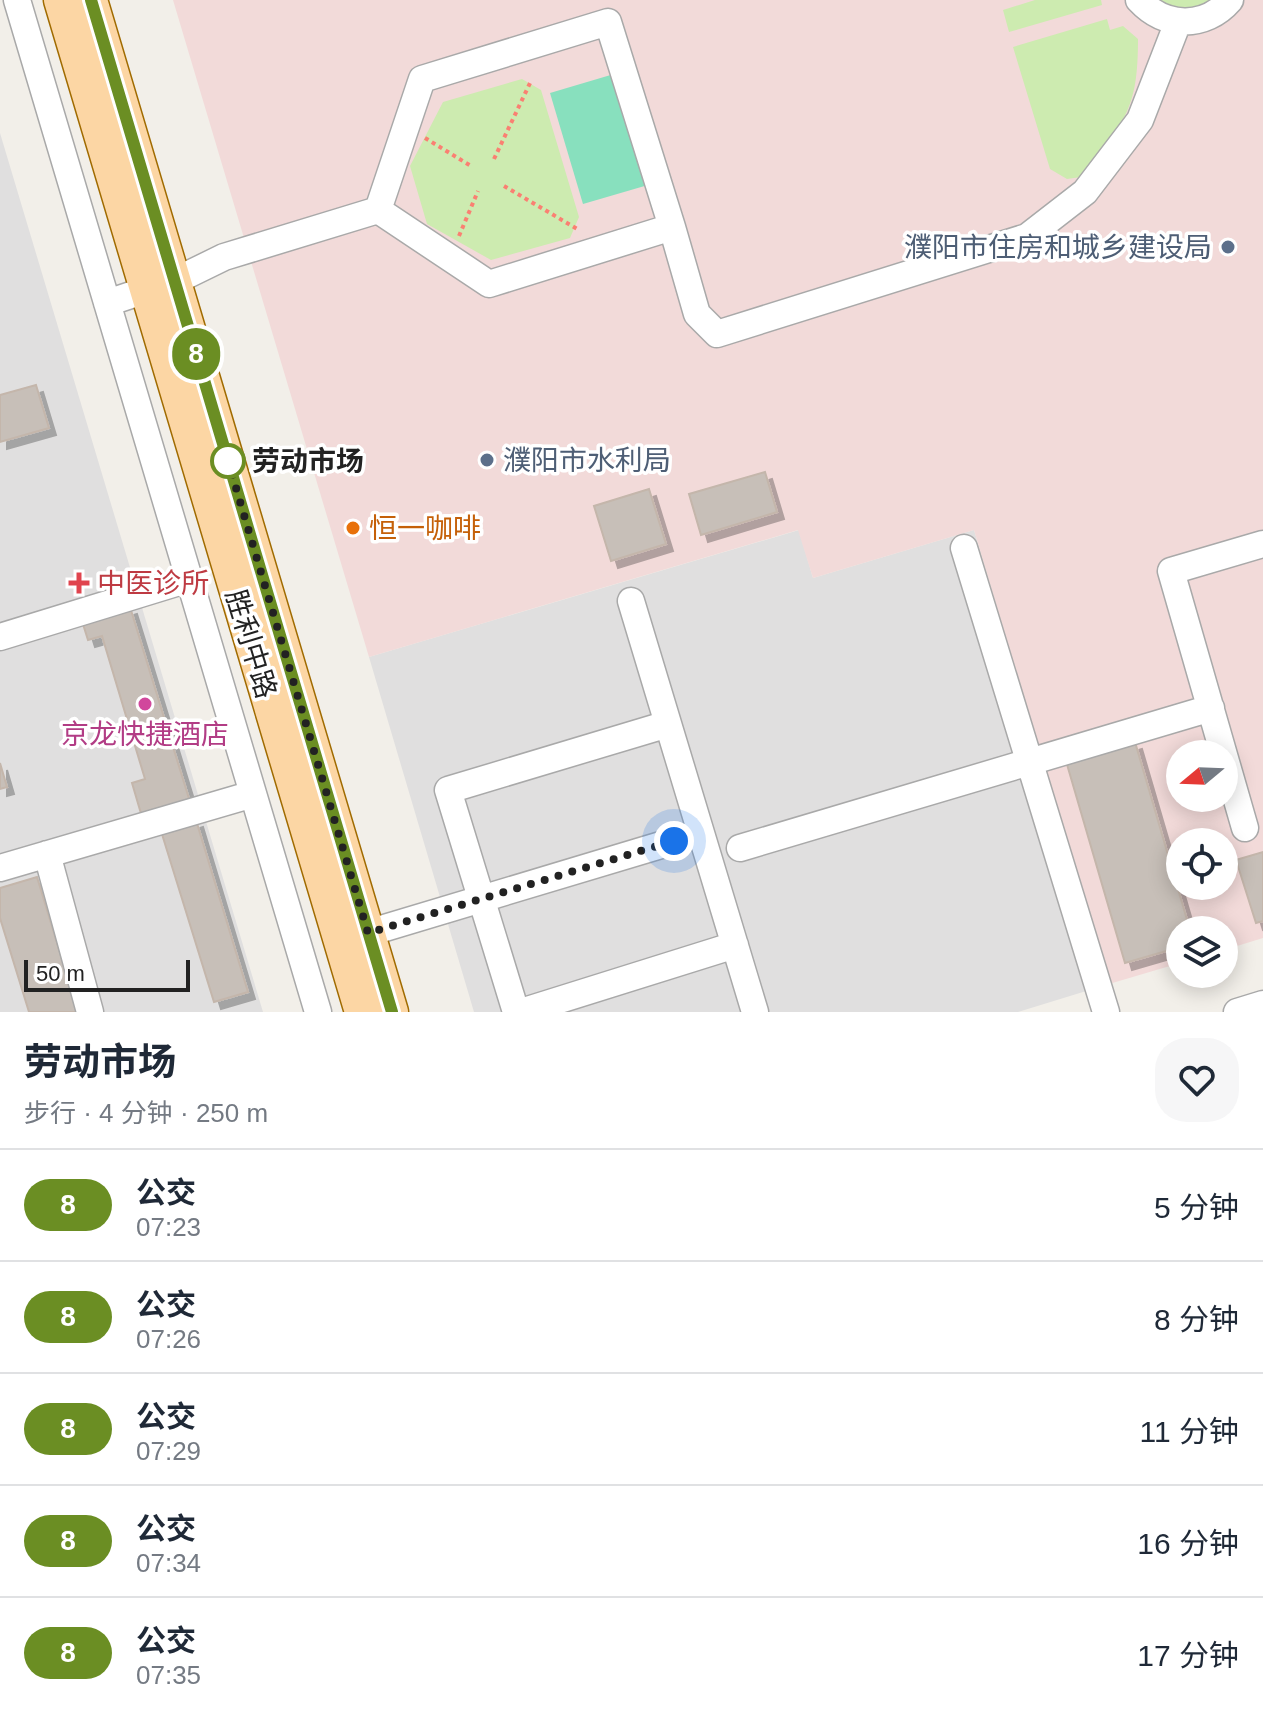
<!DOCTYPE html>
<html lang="zh">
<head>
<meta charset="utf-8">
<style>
	body { margin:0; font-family:Helvetica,"Noto Sans SC",sans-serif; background:#f6f6f7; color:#1f2937; height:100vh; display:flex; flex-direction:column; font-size:30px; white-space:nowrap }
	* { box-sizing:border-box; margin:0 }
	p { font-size:26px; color:#747a83 }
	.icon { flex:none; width:44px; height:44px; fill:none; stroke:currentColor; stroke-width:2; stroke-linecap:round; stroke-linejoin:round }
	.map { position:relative; height:1012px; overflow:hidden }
	.drawer { display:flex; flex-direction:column; background:#fff; flex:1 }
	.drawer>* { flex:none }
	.badge { padding:0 16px; border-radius:26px; font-size:28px; line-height:52px }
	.needle { width:52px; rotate:251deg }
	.tools { position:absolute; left:1166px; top:740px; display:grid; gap:16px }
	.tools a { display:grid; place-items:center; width:72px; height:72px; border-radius:50%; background:#fff; box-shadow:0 4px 20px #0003; font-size:40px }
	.scale { position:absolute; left:24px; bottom:20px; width:166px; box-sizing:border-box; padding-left:8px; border:4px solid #222; border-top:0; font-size:22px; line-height:28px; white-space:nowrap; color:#222; -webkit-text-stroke:6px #fff; paint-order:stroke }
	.you { position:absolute; width:40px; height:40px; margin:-20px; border:6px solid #fff; border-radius:50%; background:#1a73e8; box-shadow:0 0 0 12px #1a73e833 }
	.map>.badge { position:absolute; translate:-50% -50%; box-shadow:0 0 0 4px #fff }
	.round { display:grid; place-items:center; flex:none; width:84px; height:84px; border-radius:32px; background:#f6f6f7 }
	.head { display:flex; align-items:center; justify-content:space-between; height:136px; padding:0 24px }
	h1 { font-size:38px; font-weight:700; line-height:60px }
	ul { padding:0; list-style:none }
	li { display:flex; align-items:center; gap:24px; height:112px; padding:0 24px; border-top:2px solid #e0e1e3 }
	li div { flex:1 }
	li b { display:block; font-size:30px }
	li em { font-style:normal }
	li .badge { min-width:88px; font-weight:700; text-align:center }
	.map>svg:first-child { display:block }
</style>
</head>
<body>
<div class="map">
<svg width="1263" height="1012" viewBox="0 0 1263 1012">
	<defs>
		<filter id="shadow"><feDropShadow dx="7" dy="7" stdDeviation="0" flood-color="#0004"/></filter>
	</defs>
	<rect width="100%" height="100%" fill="#f2efe9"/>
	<path fill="#e0dfdf" d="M0,133L263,1012H0Z
		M799,530L813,578L974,530L1109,984L1018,1012H474L369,657Z"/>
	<path fill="#f2dad9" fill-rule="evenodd" d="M173,0H1263V938L1224,950V930H1180V963L1109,984L974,530L813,578L798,530L369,657ZM1180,754H1224V798H1180ZM1180,842H1224V886H1180Z"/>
	<path fill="#cdebb0" d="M1035,0H1101L1102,5L1009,32L1003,10Z
		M1158,0H1219C1198,13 1179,13 1158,0Z
		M1107,19L1110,30L1123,26L1138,39C1138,112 1124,121 1081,177L1067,179L1050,169L1013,47Z
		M522,79L541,90L579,217L570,238L491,260L427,224L410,166L443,102Z"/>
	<path fill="#88e0be" d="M614,74L648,185L583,204L550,93Z"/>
	<path fill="#c7bfb8" stroke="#c4b6ab" stroke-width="2" filter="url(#shadow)" d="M36,385L49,428L0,442V395Z
		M765,472L777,512L701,535L689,494Z
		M649,489L666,544L611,561L594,506Z
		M130,607L190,802L142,817L132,783L145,779L102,636L88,640L82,621Z
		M1135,742L1190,930H1180V947L1125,963L1066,761Z
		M0,763L7,787L0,789Z
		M196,820L248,992L214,1002L161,831Z
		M1263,852V921L1256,923L1236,860Z
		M37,877L78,1012H29L0,918V888Z"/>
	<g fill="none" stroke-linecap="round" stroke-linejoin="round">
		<defs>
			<path id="minor" d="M17,0L318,1012
				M1139,0C1165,28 1205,29 1230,0
				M608,22L672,227L489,284L378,210L422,79Z
				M672,227L697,314L717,334L1027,237L1085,192L1140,120L1178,22
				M107,303L179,279L224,257L378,210
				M964,548L1106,1012
				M631,601L755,1012
				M0,637L189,579
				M1245,828L1171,571L1263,544
				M740,848L1211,708
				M47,854L90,1012
				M0,868L253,794
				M368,933L701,833
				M516,1012L448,790L668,724
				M521,1012L735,945
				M1237,1012L1263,1004"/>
			<path id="major" d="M60,0L361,1012
				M91,0L392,1012"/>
		</defs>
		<use href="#minor" stroke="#a9a9a9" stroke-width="29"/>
		<use href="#major" stroke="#a06b00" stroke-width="35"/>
		<path stroke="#fa8072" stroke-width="4" stroke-dasharray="4 4" stroke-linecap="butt" d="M425,138L471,166
			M494,159L531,81
			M504,186L579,230
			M459,236L478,191"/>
		<use href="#minor" stroke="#fff" stroke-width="26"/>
		<use href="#major" stroke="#fcd6a4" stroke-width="32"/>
	</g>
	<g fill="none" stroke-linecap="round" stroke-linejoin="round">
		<defs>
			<path id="line" d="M91,0L392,1012"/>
		</defs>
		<use href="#line" stroke="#fff" stroke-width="18"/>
		<use href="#line" stroke="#6b8e23" stroke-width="12"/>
		<path stroke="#222" stroke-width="8" stroke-dasharray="0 14.4" d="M228,461L368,933L674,841"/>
	</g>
	<g fill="#5c6f8a" stroke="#fff" stroke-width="3">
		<circle cx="1228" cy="247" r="8"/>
		<circle cx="487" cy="460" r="8"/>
	</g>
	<circle fill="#fff" stroke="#6b8e23" stroke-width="4" cx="228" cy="461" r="16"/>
	<circle fill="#e8710a" stroke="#fff" stroke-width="3" cx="353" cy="528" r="8"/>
	<path fill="#e0444e" stroke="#fff" stroke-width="3" d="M75 571h8v8h8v8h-8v8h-8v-8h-8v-8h8z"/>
	<circle fill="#d1479c" stroke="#fff" stroke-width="3" cx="145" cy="704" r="8"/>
	<g text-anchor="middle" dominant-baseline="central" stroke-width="7" stroke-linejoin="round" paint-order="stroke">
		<g font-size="28" fill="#4e5e75" stroke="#fff" text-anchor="end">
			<text x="1212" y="247">濮阳市住房和城乡建设局</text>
			<text x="503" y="460" text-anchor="start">濮阳市水利局</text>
		</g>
		<g font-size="28" font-weight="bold" fill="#222" stroke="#fff" text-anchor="start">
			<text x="252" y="461">劳动市场</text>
		</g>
		<g font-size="28" fill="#c56008" stroke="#fff" text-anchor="start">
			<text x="369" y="528">恒一咖啡</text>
		</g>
		<g font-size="28" fill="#be3a42" stroke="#fff" text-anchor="start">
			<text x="97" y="583">中医诊所</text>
		</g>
		<g font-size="28" fill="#222" stroke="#fff">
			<text transform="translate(251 644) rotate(73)">胜利中路</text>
		</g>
		<g font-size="28" fill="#b23c85" stroke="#fff">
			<text x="145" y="734">京龙快捷酒店</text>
		</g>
	</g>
</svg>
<div class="tools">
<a><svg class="needle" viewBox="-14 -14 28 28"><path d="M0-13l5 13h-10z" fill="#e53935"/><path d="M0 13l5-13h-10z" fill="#747a83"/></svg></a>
<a><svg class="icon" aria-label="locate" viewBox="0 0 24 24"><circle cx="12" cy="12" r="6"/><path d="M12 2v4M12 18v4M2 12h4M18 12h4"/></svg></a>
<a><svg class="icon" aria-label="layers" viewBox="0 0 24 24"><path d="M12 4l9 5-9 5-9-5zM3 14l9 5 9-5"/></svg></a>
</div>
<div class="scale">50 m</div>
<div class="you" style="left:674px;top:841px"></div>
<b class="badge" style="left:196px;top:354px;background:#6b8e23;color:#fff">8</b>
</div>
<section class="drawer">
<div class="head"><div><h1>劳动市场</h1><p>步行 · 4 分钟 · 250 m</p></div><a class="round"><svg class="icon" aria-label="heart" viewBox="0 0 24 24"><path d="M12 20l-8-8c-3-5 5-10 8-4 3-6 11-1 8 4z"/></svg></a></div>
<ul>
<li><span class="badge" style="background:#6b8e23;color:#fff">8</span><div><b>公交</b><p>07:23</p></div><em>5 分钟</em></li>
<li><span class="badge" style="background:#6b8e23;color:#fff">8</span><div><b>公交</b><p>07:26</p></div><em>8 分钟</em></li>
<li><span class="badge" style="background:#6b8e23;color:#fff">8</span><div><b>公交</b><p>07:29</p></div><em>11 分钟</em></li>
<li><span class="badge" style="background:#6b8e23;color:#fff">8</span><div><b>公交</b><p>07:34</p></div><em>16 分钟</em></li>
<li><span class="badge" style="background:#6b8e23;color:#fff">8</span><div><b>公交</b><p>07:35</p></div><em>17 分钟</em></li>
</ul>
</section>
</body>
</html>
